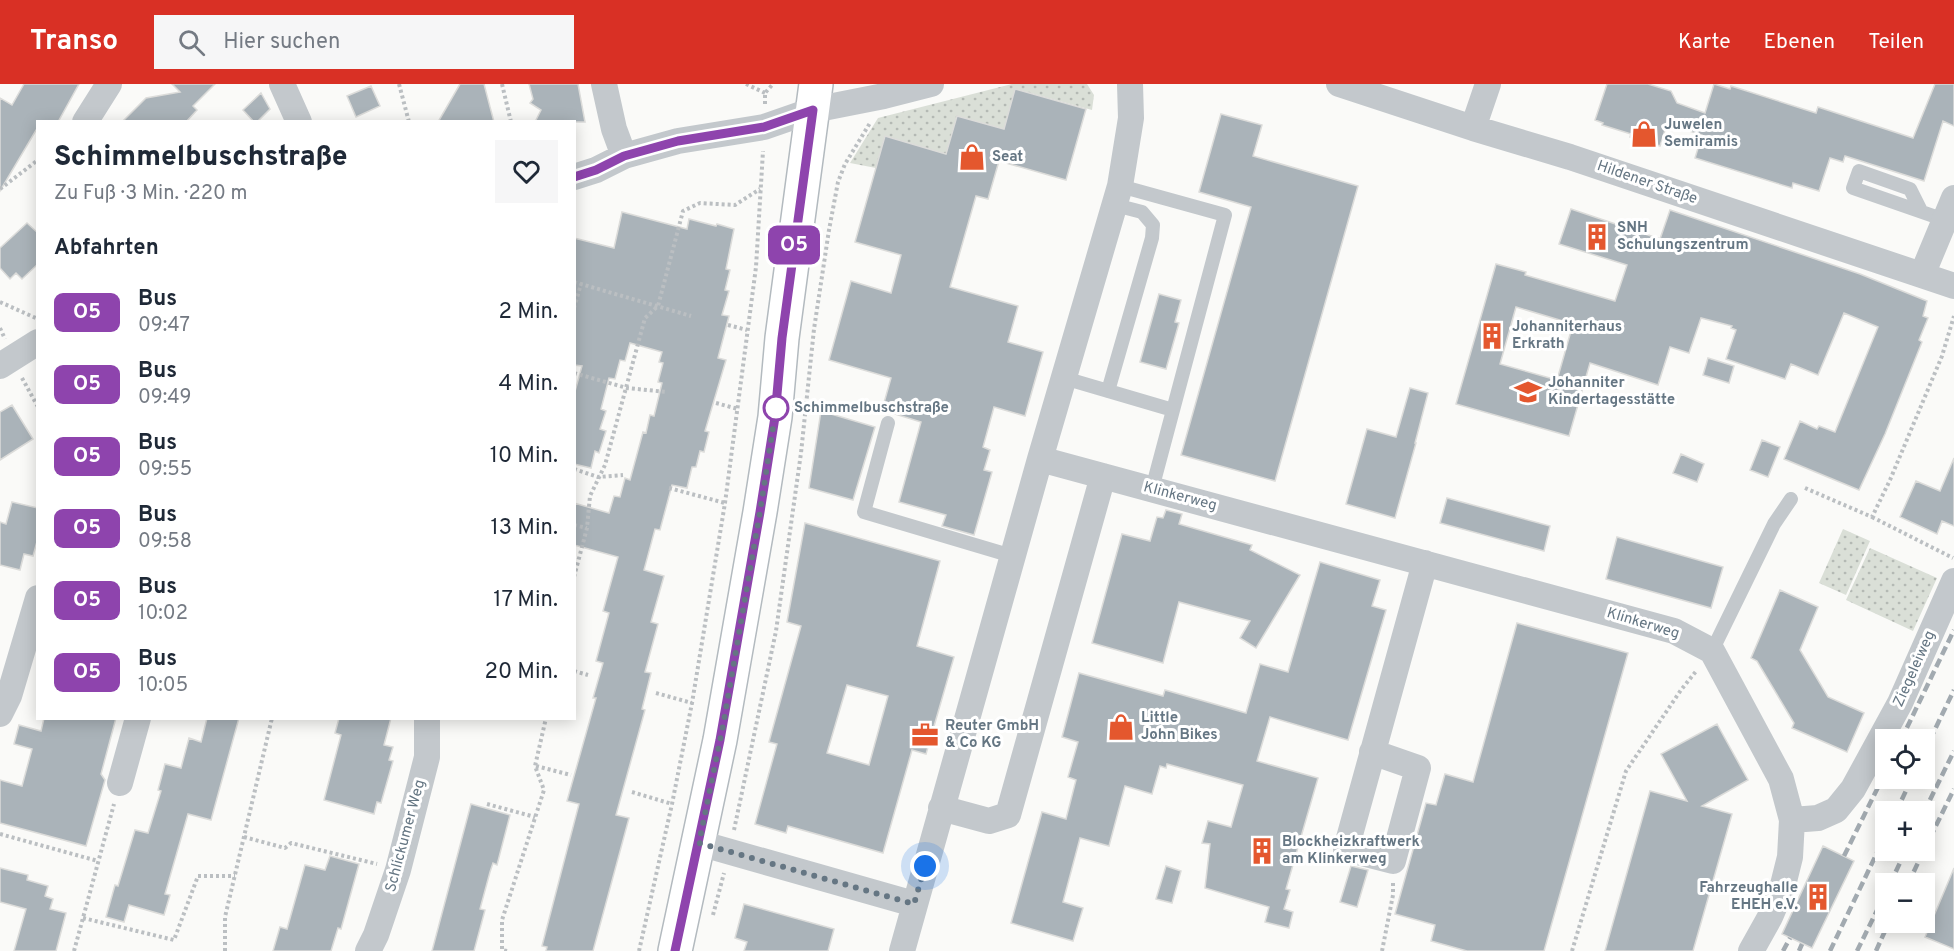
<!DOCTYPE html>
<html lang="de">
<head>
<meta charset="utf-8">
<style>
	body { margin:0; font-family:Overpass,sans-serif; background:#f6f6f7; color:#1f2937; height:100vh; display:flex; flex-direction:column; font-size:22px; white-space:nowrap }
	* { box-sizing:border-box; margin:0 }
	p { font-size:20px; color:#747a83 }
	.icon { flex:none; width:33px; height:33px; fill:none; stroke:currentColor; stroke-width:2; stroke-linecap:round; stroke-linejoin:round }
	.map { position:relative; flex:1; overflow:hidden }
	.panel { position:absolute; left:36px; top:36px; width:540px; height:600px; display:flex; flex-direction:column; background:#fff; border-radius:0px; box-shadow:0 3px 15px #0003 }
	.panel>* { flex:none }
	.badge { padding:0 12px; border-radius:9px; font-size:21px; line-height:39px }
	.tools { position:absolute; left:1875px; top:645px; display:grid; gap:12px }
	.tools a { display:grid; place-items:center; width:60px; height:60px; border-radius:0px; background:#fff; box-shadow:0 3px 15px #0003; font-size:30px }
	.you { position:absolute; width:30px; height:30px; margin:-15px; border:4px solid #fff; border-radius:50%; background:#1a73e8; box-shadow:0 0 0 9px #1a73e833 }
	.map>.badge { position:absolute; translate:-50% -50%; box-shadow:0 0 0 3px #fff }
	h2 { padding:0 18px; font-size:22px; line-height:54px }
	.round { display:grid; place-items:center; flex:none; width:63px; height:63px; border-radius:0px; background:#f6f6f7 }
	.headline { display:flex; align-items:center; justify-content:space-between; height:102px; padding:0 18px }
	h1 { font-size:28px; font-weight:800; line-height:45px }
	ul { padding:0; list-style:none }
	li { display:flex; align-items:center; gap:18px; height:72px; padding:0 18px }
	li div { flex:1 }
	li b { display:block; font-size:22px }
	li em { font-style:normal }
	li .badge { min-width:66px; font-weight:700; text-align:center }
	header { display:flex; align-items:center; gap:36px; box-sizing:border-box; height:84px; padding:0 30px; background:#d93025; color:#fff }
	header strong { font-size:28px }
	nav { display:flex; gap:33px; margin-inline-start:auto; font-size:21px }
	.search { width:420px; height:54px; background:#f6f6f7; display:flex; align-items:center; gap:15px; box-sizing:border-box; padding:0 21px; border-radius:0px; color:#747a83; font-size:22px }
	.map>svg:first-child { display:block }
</style>
</head>
<body>
<header>
<strong>Transo</strong>
<div class="search"><svg class="icon" aria-label="search" viewBox="0 0 24 24"><circle cx="10" cy="10" r="6"/><path d="M15 15l6 6"/></svg>Hier suchen</div>
<nav><a>Karte</a><a>Ebenen</a><a>Teilen</a></nav>
</header>
<div class="map">
<svg width="1954" height="867" viewBox="0 0 1954 867">
	<defs>
		<pattern id="grass-dots" width="8" height="8" patternUnits="userSpaceOnUse" patternTransform="scale(1.5)"><rect width="8" height="8" fill="#dadfd7"/><path d="M2 2h.1M6 6h.1" fill="none" stroke="#b4b9b4" stroke-width="1.8" stroke-linecap="round"/></pattern>
	</defs>
	<rect width="100%" height="100%" fill="#fafaf8"/>
	<path fill="url(#grass-dots)" d="M1012,0H1087L1094,11L1092,26L1016,5L1004,45L946,70L885,52L876,84L850,79L878,34Z
		M1843,445L1870,457L1846,511L1819,499Z
		M1870,464L1937,494L1913,547L1846,516Z"/>
	<path fill="#aab3b9" stroke="#dcdcda" stroke-width="1.5" fill-rule="evenodd" d="M24,0H79L58,38H38V43L0,107V14L12,21Z
		M172,0H215L193,22L197,26L186,38H122L146,14L180,8Z
		M460,0H484L494,38H438Z
		M529,0H578L585,38H535L541,26L530,19L533,15Z
		M1607,0H1648L1671,7L1677,19L1705,29L1714,0L1730,5L1731,2L1816,29L1818,23L1913,54L1935,0H1954V42L1943,37L1924,97L1845,72L1843,78L1830,74L1819,107L1793,99L1792,104L1695,74L1702,51L1667,40L1660,62L1630,53L1631,50L1602,41L1603,39L1595,36Z
		M371,2L380,22L356,33L347,12Z
		M1015,5L1086,25L1066,96L999,77L988,115L976,112L950,203L1018,222L1008,258L1043,268L1025,332L994,323L983,363L990,366L984,386L992,388L974,451L942,442L946,431L899,418L921,338L882,326L891,294L829,276L851,197L891,209L901,171L855,158L885,52L946,70L957,32L1004,45Z
		M261,9L270,25L257,38H254L243,26Z
		M1221,30L1262,41L1253,72L1358,102L1275,397L1181,371L1251,123L1199,108Z
		M1571,125L1660,155L1670,126L1860,190L1927,217L1923,232L1928,234L1919,256L1922,258L1885,350L1859,406L1784,375L1800,337L1817,345L1819,342L1835,348L1878,243L1844,229L1818,291L1791,280L1785,295L1726,275L1736,246L1731,244L1732,242L1701,234L1689,269L1670,263L1658,301L1590,279L1569,352L1456,320L1496,180L1526,188L1525,191L1615,217L1627,181L1559,160ZM1516,223L1573,240L1557,296L1500,280Z
		M622,128L687,145L689,135L716,142L717,140L734,145L726,185L730,186L725,206L729,207L722,231L729,232L718,274L726,276L705,347L709,348L704,368L700,367L696,383H692L687,404L672,401L660,446L655,445L644,486L664,492L651,538L658,540L645,588L651,589L642,625L645,626L616,731L629,734L593,867H546L547,863L542,862L579,720L567,717L596,614H593L603,579L596,577L609,529L603,527L618,473L574,461V419L609,429L614,412L620,413L625,394L630,396L643,348L646,349L650,331L654,332L662,299L658,298L663,279L659,278L662,268L630,259L625,277L620,276L615,295L609,294L601,325L606,327L600,345L606,347L599,369L595,367L591,384L574,380V311L582,282L574,281V154L614,164Z
		M27,139L38,149V180L22,195L16,189L10,195L0,184V164Z
		M1159,210L1181,216L1175,238L1179,239L1166,285L1140,278Z
		M1708,274L1734,282L1729,299L1703,291Z
		M1410,304L1428,309L1415,359H1416L1395,434L1346,420L1367,345L1396,353Z
		M12,321L33,355L0,376V328Z
		M821,327L875,343L853,416L809,404Z
		M1762,356L1780,363L1768,393L1750,386Z
		M1681,370L1704,380L1697,398L1673,389Z
		M1954,374V442L1942,437L1937,450L1900,433L1916,397L1940,407Z
		M1447,414L1550,442L1544,467L1440,439Z
		M12,418L38,424V454L33,472L24,470L20,486L0,481V438L6,440Z
		M1166,426L1182,430L1179,440L1252,461L1250,466L1300,491L1256,564L1240,554L1250,537L1179,518L1163,579L1092,559L1122,450L1150,457L1157,433L1163,434Z
		M805,439L940,477L917,562L954,573L926,670L912,666L883,769L788,742L786,749L755,740L777,660L769,658L801,542L787,538ZM847,601L888,612L869,681L827,669Z
		M1617,453L1723,483L1711,524L1606,495Z
		M1320,478L1380,496L1372,522L1386,526L1348,656L1270,633L1257,677L1318,694L1286,805L1290,806L1284,825L1293,828L1289,844L1265,838L1269,823L1205,804L1210,760L1202,759L1208,737L1231,743L1243,701L1167,680L1166,684L1160,682L1152,710L1125,702L1109,762L1080,754L1063,818L1083,824L1073,857L1011,839L1042,728L1066,735L1076,696L1068,693L1078,658L1062,653L1079,589L1163,612L1165,606L1246,629L1260,580L1288,588Z
		M1780,506L1818,523L1800,566L1828,613L1864,629L1847,668L1792,644L1794,639L1757,577L1751,574Z
		M1517,539L1628,569L1544,867H1467L1431,857L1435,841L1395,830L1426,719L1436,721L1445,690L1473,698Z
		M44,634H116L101,690L105,696L86,762L0,739V696L22,702L32,665L14,660L19,641L41,647Z
		M207,634H239L211,736L188,730L165,810L170,811L164,831L129,821L124,838L106,833L115,801L118,802L135,746L148,749L161,707L158,706L165,680L181,684L189,654L201,658Z
		M339,634H391L384,661L393,663L389,676L393,677L381,719L377,718L374,730L324,716L341,651L335,649Z
		M1717,640L1748,696L1702,722L1732,730L1693,867H1605L1650,707L1687,717L1661,670Z
		M471,720L510,731L497,781L493,779L490,788L480,825L485,826L474,867H432Z
		M1823,762L1854,777L1812,864L1782,850Z
		M330,772L359,780L341,845L338,844L331,867H273L280,843L287,845L305,781L325,786Z
		M1166,782L1181,787L1172,819L1156,815Z
		M1351,782L1368,786L1357,823L1340,818Z
		M0,784L28,791L27,796L48,802L45,812L53,815L50,825L66,829L56,867H14L26,825L0,818Z
		M1954,784V865L1925,853Z
		M744,820L834,845L828,867H744L747,858L735,854Z"/>
	<g fill="none" stroke-linecap="round" stroke-linejoin="round">
		<defs>
			<path id="secondary" d="M675,867L720,656L760,428L775,333L782,254L816,0"/>
		</defs>
		<use href="#secondary" stroke="#b3babf" stroke-width="36"/>
		<path stroke="#bbbfc2" stroke-width="4" stroke-dasharray="3 3" stroke-linecap="butt" d="M399,0L409,38
			M502,0L511,38
			M746,0L765,9
			M765,20V9L773,0
			M0,105L38,76
			M574,198L691,232
			M0,218L38,235
			M574,224L581,200
			M728,241L747,246
			M0,244L5,255
			M574,289L627,304L667,308
			M22,294L38,323
			M716,319L738,325
			M574,385L598,393L623,391
			M669,404L725,419
			M1805,404L1872,433L1890,396L1942,272L1954,232
			M1872,433L1953,474
			M574,441L587,444
			M574,493L587,444L590,412L605,381L645,234L658,222L683,127L700,119L735,121L760,105
			M574,587L588,591
			M656,609L692,619
			M536,682L571,691
			M632,708L672,720
			M487,720L535,733
			M734,746L776,547L801,369L814,245L829,146L838,98L845,80L870,39
			M0,750L98,777
			M244,753L285,764L291,759L377,780
			M713,831L724,789
			M83,834L174,856L198,792H235
			M74,867L114,720
			M225,867V833L272,634
			M507,867L502,866V836L544,706L535,682L546,634
			M639,867L672,720L692,619L725,419L756,183L763,67
			M1382,867L1393,811V797
			M1572,867L1626,687L1681,606L1697,586"/>
		<path stroke="#c3c8cc" stroke-width="14" d="M1120,102L1225,131L1152,405
			M1921,127L1910,105L1859,87L1853,104L1945,136
			M1064,294L1173,326
			M1108,307L1152,154L1153,141L1142,128L1115,121
			M888,339L864,428L1012,472
			M1712,567L1774,440L1791,415"/>
		<path stroke="#c3c8cc" stroke-width="26" d="M282,0L299,38
			M604,0L614,45L624,72
			M1339,0L1473,44L1570,73L1954,202
			M85,38L109,0
			M1473,44L1488,0
			M574,93L596,86L624,72L678,57L764,43L813,26L884,12L931,0
			M1922,191L1954,114
			M0,282L38,258
			M1040,375L1674,547L1712,567L1781,695L1792,736L1790,773L1782,805L1770,833L1751,867
			M0,630L9,612L38,514
			M1372,668L1418,684L1393,777L1346,765L1425,479
			M120,699L138,634
			M941,724L989,737L1008,731L1103,392
			M1792,736L1818,734L1836,726L1853,705L1900,619L1954,497
			M699,759L914,820
			M368,867L376,851L398,786L427,673V634
			M902,867L1040,375L1120,102L1131,34L1130,0"/>
		<use href="#secondary" stroke="#fff" stroke-width="33"/>
		<path stroke="#a2aab0" stroke-width="4.5" stroke-dasharray="9 4.5" stroke-linecap="butt" d="M1901,656L1954,546
			M1924,668L1954,606
			M1896,728L1912,694
			M1924,728L1954,667
			M1924,766L1954,705
			M1844,772L1886,687
			M1890,800L1906,766
			M1908,800L1924,766
			M1783,867L1790,854
			M1799,867L1802,860
			M1830,867L1886,750
			M1857,867L1886,808
			M1876,867L1889,838"/>
	</g>
	<g fill="none" stroke-linecap="round" stroke-linejoin="round">
		<defs>
			<path id="line" d="M574,93L596,86L624,72L678,57L764,43L813,26L782,254L775,333L760,428L720,656L675,867"/>
		</defs>
		<use href="#line" stroke="#fff" stroke-width="14"/>
		<use href="#line" stroke="#8e44ad" stroke-width="9"/>
		<path stroke="#657683" stroke-width="6" stroke-dasharray="0 10.8" d="M776,324L760,428L723,642L699,759L914,820L925,782"/>
	</g>
	<defs>
		<symbol id="shop-bare" viewBox="-9 -9 18 18"><path d="M-5-2.5h2.3a2.7 3.5 0 0 1 5.4 0H5L5.5 6h-11ZM-1.5-2.5h3a1.5 2.3 0 0 0-3 0Z" fill="#e4572e" stroke="#fff" stroke-width="2.5" paint-order="stroke"/></symbol>
		<symbol id="building-bare" viewBox="-9 -9 18 18"><path d="M-4-6H4V6H1V3H-1V6H-4ZM-2.5-4.3h1.7v1.8h-1.7ZM.8-4.3h1.7v1.8H.8ZM-2.5-1h1.7V.8h-1.7ZM.8-1h1.7V.8H.8Z" fill="#e4572e" stroke="#fff" stroke-width="2.5" paint-order="stroke"/></symbol>
		<symbol id="school-bare" viewBox="-9 -9 18 18"><path d="M0-5L7-2L0 1L-7-2ZM-4 1L0 2.5L4 1V4Q0 6-4 4Z" fill="#e4572e" stroke="#fff" stroke-width="2.5" paint-order="stroke"/></symbol>
		<symbol id="office-bare" viewBox="-9 -9 18 18"><path d="M-6-3h4V-5.5h4V-3h4V5H-6ZM-1-4.5V-3h2v-1.5ZM-6 0V1H6V0Z" fill="#e4572e" stroke="#fff" stroke-width="2.5" paint-order="stroke"/></symbol>
	</defs>
	<g fill-rule="evenodd">
		<use href="#shop-bare" x="1625" y="31" width="38" height="38"/>
		<use href="#shop-bare" x="953" y="54" width="38" height="38"/>
		<use href="#building-bare" x="1578" y="134" width="38" height="38"/>
		<use href="#building-bare" x="1473" y="233" width="38" height="38"/>
		<use href="#school-bare" x="1509" y="289" width="38" height="38"/>
		<use href="#shop-bare" x="1102" y="624" width="38" height="38"/>
		<use href="#office-bare" x="906" y="632" width="38" height="38"/>
		<use href="#building-bare" x="1243" y="748" width="38" height="38"/>
		<use href="#building-bare" x="1799" y="794" width="38" height="38"/>
	</g>
	<circle fill="#fff" stroke="#8e44ad" stroke-width="3" cx="776" cy="324" r="12"/>
	<g text-anchor="middle" dominant-baseline="central" stroke-width="6" stroke-linejoin="round" paint-order="stroke">
		<g font-size="15" font-weight="bold" fill="#657683" stroke="#fff" text-anchor="start">
			<text x="1664" y="41">Juwelen<tspan x="1664" dy="17">Semiramis</tspan></text>
			<text x="992" y="73">Seat</text>
			<text x="1617" y="144">SNH<tspan x="1617" dy="17">Schulungszentrum</tspan></text>
			<text x="1512" y="243">Johanniterhaus<tspan x="1512" dy="17">Erkrath</tspan></text>
			<text x="1548" y="299">Johanniter<tspan x="1548" dy="17">Kindertagesstätte</tspan></text>
			<text x="1141" y="634">Little<tspan x="1141" dy="17">John Bikes</tspan></text>
			<text x="945" y="642">Reuter GmbH<tspan x="945" dy="17">&amp; Co KG</tspan></text>
			<text x="1282" y="758">Blockheizkraftwerk<tspan x="1282" dy="17">am Klinkerweg</tspan></text>
			<text x="1798" y="804" text-anchor="end">Fahrzeughalle<tspan x="1798" dy="17">EHEH e.V.</tspan></text>
		</g>
		<g font-size="15" fill="#657683" stroke="#fff">
			<text transform="translate(1647 99) rotate(19)">Hildener Straße</text>
			<text transform="translate(1180 413) rotate(15)">Klinkerweg</text>
			<text transform="translate(1643 540) rotate(17)">Klinkerweg</text>
			<text transform="translate(1915 585) rotate(-66)">Ziegeleiweg</text>
			<text transform="translate(406 752) rotate(-75)">Schlickumer Weg</text>
		</g>
		<g font-size="15" font-weight="bold" fill="#657683" stroke="#fff" text-anchor="start">
			<text x="794" y="324">Schimmelbuschstraße</text>
		</g>
	</g>
</svg>
<div class="tools">
<a><svg class="icon" aria-label="locate" viewBox="0 0 24 24"><circle cx="12" cy="12" r="6"/><path d="M12 2v4M12 18v4M2 12h4M18 12h4"/></svg></a>
<a>+</a>
<a>−</a>
</div>
<div class="you" style="left:925px;top:782px"></div>
<b class="badge" style="left:794px;top:161px;background:#8e44ad;color:#fff">O5</b>
<section class="panel">
<div class="headline"><div><h1>Schimmelbuschstraße</h1><p>Zu Fuß · 3 Min. · 220 m</p></div><a class="round"><svg class="icon" aria-label="heart" viewBox="0 0 24 24"><path d="M12 20l-8-8c-3-5 5-10 8-4 3-6 11-1 8 4z"/></svg></a></div>
<h2>Abfahrten</h2>
<ul>
<li><span class="badge" style="background:#8e44ad;color:#fff">O5</span><div><b>Bus</b><p>09:47</p></div><em>2 Min.</em></li>
<li><span class="badge" style="background:#8e44ad;color:#fff">O5</span><div><b>Bus</b><p>09:49</p></div><em>4 Min.</em></li>
<li><span class="badge" style="background:#8e44ad;color:#fff">O5</span><div><b>Bus</b><p>09:55</p></div><em>10 Min.</em></li>
<li><span class="badge" style="background:#8e44ad;color:#fff">O5</span><div><b>Bus</b><p>09:58</p></div><em>13 Min.</em></li>
<li><span class="badge" style="background:#8e44ad;color:#fff">O5</span><div><b>Bus</b><p>10:02</p></div><em>17 Min.</em></li>
<li><span class="badge" style="background:#8e44ad;color:#fff">O5</span><div><b>Bus</b><p>10:05</p></div><em>20 Min.</em></li>
</ul>
</section>
</div>
</body>
</html>
